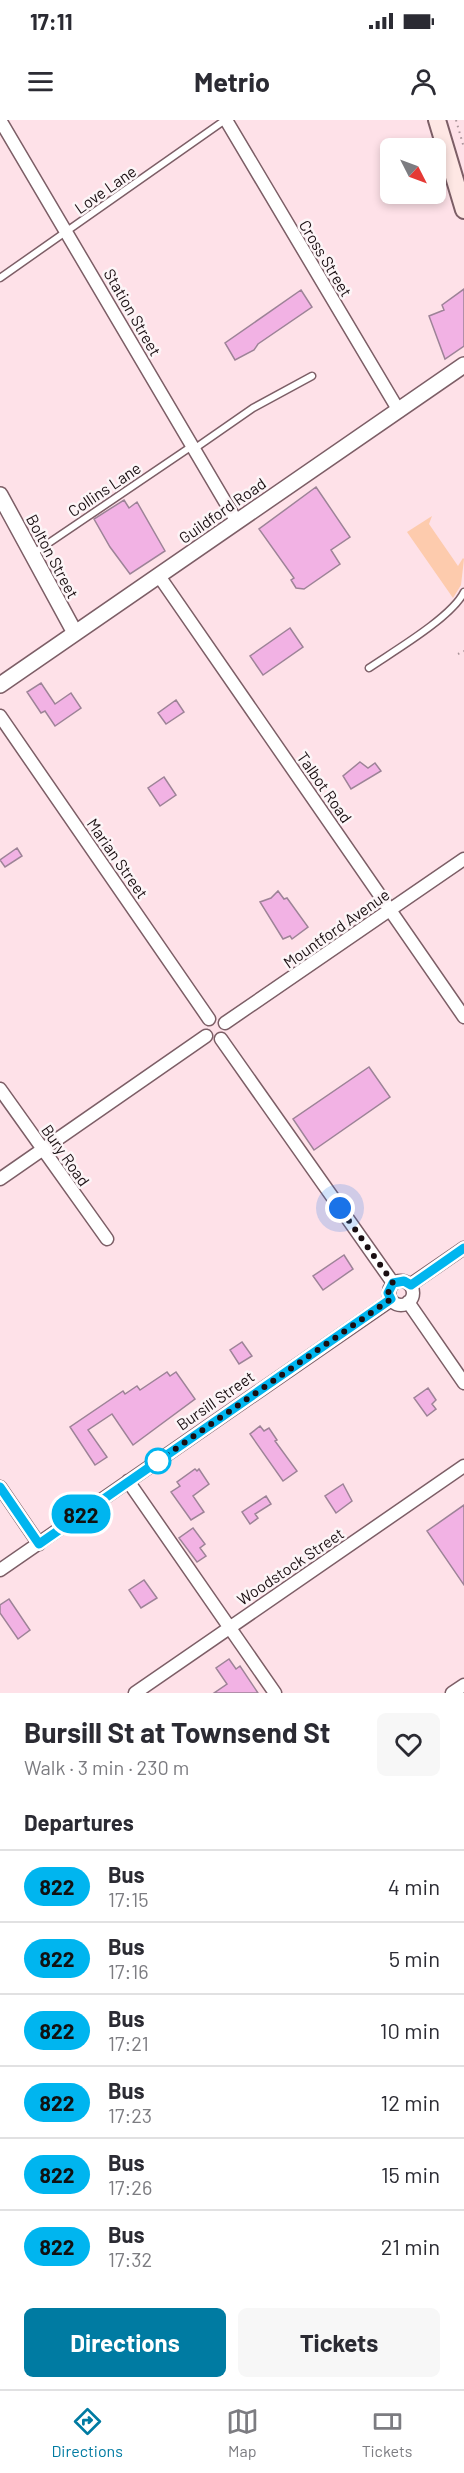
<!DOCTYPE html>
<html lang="en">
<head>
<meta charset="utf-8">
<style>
	body { margin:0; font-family:Barlow,sans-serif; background:#f7f7f7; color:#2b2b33; height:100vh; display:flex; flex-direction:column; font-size:22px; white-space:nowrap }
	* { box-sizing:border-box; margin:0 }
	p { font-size:20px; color:#7c7c81 }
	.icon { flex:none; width:33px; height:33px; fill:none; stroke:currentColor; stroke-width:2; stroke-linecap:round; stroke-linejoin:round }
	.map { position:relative; height:1573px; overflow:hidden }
	.drawer { display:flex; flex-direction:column; background:#fff; flex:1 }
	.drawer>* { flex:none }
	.badge { padding:0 12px; border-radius:20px; font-size:21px; line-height:39px }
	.needle { width:39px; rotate:132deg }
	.fabs { position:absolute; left:380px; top:18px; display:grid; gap:12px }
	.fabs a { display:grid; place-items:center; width:66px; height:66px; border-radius:9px; background:#fff; box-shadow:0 3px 9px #0003; font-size:30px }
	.you { position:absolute; width:30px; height:30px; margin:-15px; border:4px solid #fff; border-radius:50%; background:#1a73e8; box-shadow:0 0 0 9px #1a73e833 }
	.map>.badge { position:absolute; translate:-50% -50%; box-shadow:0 0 0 3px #fff }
	h2 { padding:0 24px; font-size:22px; line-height:54px }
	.round { display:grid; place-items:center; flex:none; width:63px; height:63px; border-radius:9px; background:#f7f7f7 }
	.overview { display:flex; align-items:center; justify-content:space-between; height:102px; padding:0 24px }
	h1 { font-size:28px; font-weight:700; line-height:45px }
	.cta { display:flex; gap:12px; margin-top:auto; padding:12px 24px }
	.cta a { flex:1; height:69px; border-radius:9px; background:#007ba2; color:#fff; font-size:24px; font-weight:700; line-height:69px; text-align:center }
	.cta a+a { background:#f7f7f7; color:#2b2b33 }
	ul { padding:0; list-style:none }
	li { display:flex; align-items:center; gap:18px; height:72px; padding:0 24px; border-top:2px solid #e1e1e2 }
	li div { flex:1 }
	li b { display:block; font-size:22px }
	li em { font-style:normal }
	li .badge { min-width:66px; font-weight:700; text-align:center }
	.status { display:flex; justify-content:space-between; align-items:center; height:42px; padding:0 30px; background:#fff; direction:ltr }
	.status svg { height:16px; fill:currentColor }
	header { display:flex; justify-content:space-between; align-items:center; height:78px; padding:0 24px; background:#fff; font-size:27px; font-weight:700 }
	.menu { display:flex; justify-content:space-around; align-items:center; height:84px; border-top:2px solid #e1e1e2; background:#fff; font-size:16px; color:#7c7c81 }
	.menu a { display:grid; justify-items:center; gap:3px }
	.menu .selected { color:#007ba2 }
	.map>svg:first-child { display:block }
</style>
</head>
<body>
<div class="status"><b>17:11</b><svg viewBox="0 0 49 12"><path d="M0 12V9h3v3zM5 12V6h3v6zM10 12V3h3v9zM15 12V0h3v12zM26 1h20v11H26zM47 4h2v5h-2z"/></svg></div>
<header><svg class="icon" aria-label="menu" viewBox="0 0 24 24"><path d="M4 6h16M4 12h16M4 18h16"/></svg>Metrio<svg class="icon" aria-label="person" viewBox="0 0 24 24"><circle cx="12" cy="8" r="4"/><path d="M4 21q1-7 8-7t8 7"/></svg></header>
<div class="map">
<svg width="464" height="1573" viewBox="0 0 464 1573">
	<rect width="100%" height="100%" fill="#fee1e8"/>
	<path fill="#fdcbad" d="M432,396L429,404L458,446L463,438L464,439L461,465L453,478L407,412Z"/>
	<path fill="#f2b2e4" stroke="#9d8397" stroke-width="1.5" d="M464,169V226L445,239L429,196L444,190L442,185Z
		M301,170L312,187L258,224L254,230L235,240L225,223Z
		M316,367L350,417L331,430L340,444L304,469L296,468L291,460L294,458L259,409Z
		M124,380L129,388L137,382L165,431L130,454L110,427L94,399Z
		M290,508L303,527L263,555L250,536Z
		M41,563L55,584L71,573L81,588L55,606L45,591L41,593L27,572Z
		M176,580L184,592L166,604L158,593Z
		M360,642L368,648L375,643L381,651L351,669L343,656Z
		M164,657L176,675L160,686L148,668Z
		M17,728L22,736L5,747L0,740Z
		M278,771L284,779L287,778L308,807L292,819L290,816L283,819L260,782L271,778Z
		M369,947L390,977L314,1030L293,999Z
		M344,1135L353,1149L323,1170L313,1156Z
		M242,1222L252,1236L239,1244L230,1230Z
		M167,1252L170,1256L176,1252L195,1279L133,1325L112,1294L88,1310L107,1337L95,1345L70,1307L123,1271L125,1274L137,1266L140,1270Z
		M428,1268L436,1280L432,1284L436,1289L427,1296L414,1278Z
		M260,1306L264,1311L269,1308L277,1320L275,1321L297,1351L283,1361L250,1314Z
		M195,1349L197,1351L199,1349L209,1364L193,1376L204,1392L191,1400L171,1372L180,1366L177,1362Z
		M343,1364L352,1381L336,1393L325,1376Z
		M266,1376L271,1384L255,1394L258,1398L250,1404L242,1392Z
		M464,1385V1465L427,1411Z
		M193,1408L205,1424L200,1428L206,1436L197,1442L179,1418Z
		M144,1460L157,1478L141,1488L129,1470Z
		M9,1479L30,1510L18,1519L0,1493V1485Z
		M229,1539L236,1549L240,1546L258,1573H214L227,1564L216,1548Z"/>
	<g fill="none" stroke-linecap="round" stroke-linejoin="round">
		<defs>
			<path id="service" d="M0,158L225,0
				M194,329L253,288L312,256
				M34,433L192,326
				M369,548C394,531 452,497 464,472"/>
			<path id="minor" d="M0,0L237,402
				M226,0L399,291
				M159,456L464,897
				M0,596L209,899
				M225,903L464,739
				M221,919L393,1163
				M0,969L107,1119
				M0,1059L206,916
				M389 1173a12 12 0 1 1 24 0a12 12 0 1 1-24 0Z
				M410,1165L464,1128
				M408,1182L464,1263
				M128,1361L275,1573
				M0,1367L39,1424
				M0,1450L391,1180
				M135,1573L464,1346
				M452,1573L464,1565"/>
			<path id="tertiary" d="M0,375L75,513
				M0,565L464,245"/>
			<path id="secondary" d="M437,0L464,90"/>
		</defs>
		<use href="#service" stroke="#7c5e66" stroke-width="9"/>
		<use href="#minor" stroke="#7c5e66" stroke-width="15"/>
		<use href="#tertiary" stroke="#7c5e66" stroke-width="18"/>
		<use href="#secondary" stroke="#7c5e66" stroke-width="20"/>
		<path stroke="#aa9499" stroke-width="2" stroke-dasharray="1.5 4.5" stroke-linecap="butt" d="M456,0L464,28
			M458,534L464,531"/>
		<use href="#service" stroke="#fff" stroke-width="6"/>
		<use href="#minor" stroke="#fff" stroke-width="12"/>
		<use href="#tertiary" stroke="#fff" stroke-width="15"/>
		<use href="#secondary" stroke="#fee7e4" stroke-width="16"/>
	</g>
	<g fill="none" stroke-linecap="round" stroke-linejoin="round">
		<defs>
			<path id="line" d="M0,1367L39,1424L391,1179L388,1173L393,1163L404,1161L411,1165L464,1128"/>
		</defs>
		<use href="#line" stroke="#fff" stroke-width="14"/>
		<use href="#line" stroke="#00b5ef" stroke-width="9"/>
		<path stroke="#1a0f12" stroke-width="6" stroke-dasharray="0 10.8" d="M158,1341L391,1179L388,1173L393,1163L340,1088"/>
	</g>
	<circle fill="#fff" stroke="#00b5ef" stroke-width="3" cx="158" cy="1341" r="12"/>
	<g text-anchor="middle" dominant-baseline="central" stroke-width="5" stroke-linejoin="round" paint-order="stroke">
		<g font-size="16" fill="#1a0f12" stroke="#fcf5f7">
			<text transform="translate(105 69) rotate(-35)">Love Lane</text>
			<text transform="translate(326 138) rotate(59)">Cross Street</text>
			<text transform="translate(133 192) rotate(60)">Station Street</text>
			<text transform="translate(104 369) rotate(-34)">Collins Lane</text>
			<text transform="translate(222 390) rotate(-35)">Guildford Road</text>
			<text transform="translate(53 436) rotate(62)">Bolton Street</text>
			<text transform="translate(325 667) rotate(55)">Talbot Road</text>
			<text transform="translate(118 738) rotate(55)">Marian Street</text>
			<text transform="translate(336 808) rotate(-35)">Mountford Avenue</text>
			<text transform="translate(66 1035) rotate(55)">Bury Road</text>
			<text transform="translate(215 1280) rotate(-35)">Bursill Street</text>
			<text transform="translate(290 1446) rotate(-34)">Woodstock Street</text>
		</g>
	</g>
</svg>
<div class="fabs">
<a><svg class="needle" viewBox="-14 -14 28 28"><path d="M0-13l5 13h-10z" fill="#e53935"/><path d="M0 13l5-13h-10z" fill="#7c7c81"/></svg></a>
</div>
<div class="you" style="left:340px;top:1088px"></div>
<b class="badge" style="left:81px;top:1394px;background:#00b5ef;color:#111">822</b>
</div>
<section class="drawer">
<div class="overview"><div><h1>Bursill St at Townsend St</h1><p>Walk · 3 min · 230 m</p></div><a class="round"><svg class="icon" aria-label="heart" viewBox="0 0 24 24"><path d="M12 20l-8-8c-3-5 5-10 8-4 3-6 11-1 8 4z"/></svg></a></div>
<h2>Departures</h2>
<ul>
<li><span class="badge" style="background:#00b5ef;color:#111">822</span><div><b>Bus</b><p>17:15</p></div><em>4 min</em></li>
<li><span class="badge" style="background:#00b5ef;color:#111">822</span><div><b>Bus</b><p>17:16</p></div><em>5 min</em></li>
<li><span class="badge" style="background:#00b5ef;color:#111">822</span><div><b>Bus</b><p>17:21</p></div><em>10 min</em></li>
<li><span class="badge" style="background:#00b5ef;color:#111">822</span><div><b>Bus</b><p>17:23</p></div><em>12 min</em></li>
<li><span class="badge" style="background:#00b5ef;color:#111">822</span><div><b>Bus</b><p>17:26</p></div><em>15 min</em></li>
<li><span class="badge" style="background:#00b5ef;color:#111">822</span><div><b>Bus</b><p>17:32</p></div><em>21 min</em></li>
</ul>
<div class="cta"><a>Directions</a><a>Tickets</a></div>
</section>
<nav class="menu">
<a class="selected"><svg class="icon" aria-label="directions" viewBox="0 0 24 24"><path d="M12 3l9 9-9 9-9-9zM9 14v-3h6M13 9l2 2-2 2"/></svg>Directions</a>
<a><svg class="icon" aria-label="map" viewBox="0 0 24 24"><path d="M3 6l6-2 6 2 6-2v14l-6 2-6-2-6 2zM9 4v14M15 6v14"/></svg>Map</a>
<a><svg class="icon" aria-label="tickets" viewBox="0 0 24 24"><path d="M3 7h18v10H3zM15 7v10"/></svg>Tickets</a>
</nav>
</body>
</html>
